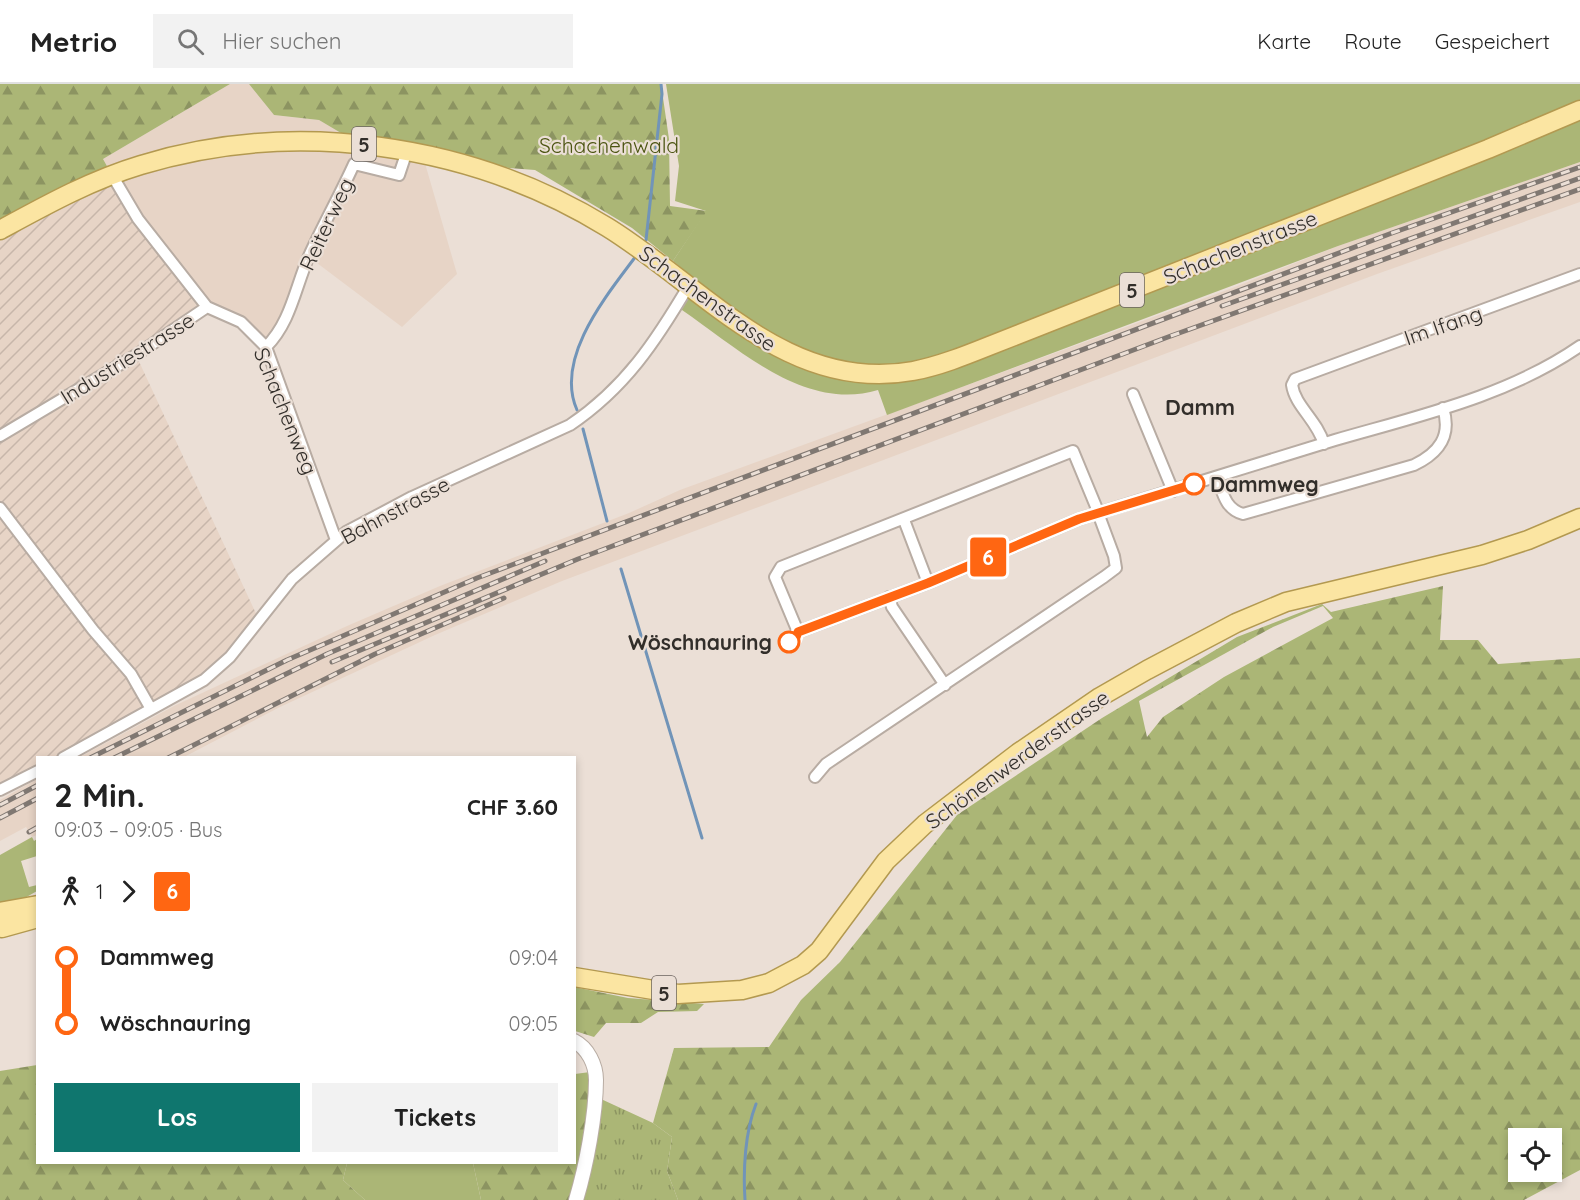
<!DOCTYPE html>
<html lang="de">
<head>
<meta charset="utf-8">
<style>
	body { margin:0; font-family:Quicksand,sans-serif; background:#f2f2f2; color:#222; height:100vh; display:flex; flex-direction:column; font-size:22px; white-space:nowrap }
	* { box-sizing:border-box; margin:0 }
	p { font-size:20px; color:#767676 }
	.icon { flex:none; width:33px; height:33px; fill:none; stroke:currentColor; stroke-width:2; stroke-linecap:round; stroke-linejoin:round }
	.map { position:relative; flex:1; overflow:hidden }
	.sheet { position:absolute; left:36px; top:672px; width:540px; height:408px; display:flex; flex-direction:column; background:#fff; border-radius:0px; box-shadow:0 3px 9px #0003 }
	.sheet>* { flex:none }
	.badge { padding:0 12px; border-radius:4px; font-size:21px; line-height:39px }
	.buttons { position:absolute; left:1508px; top:1044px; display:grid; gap:12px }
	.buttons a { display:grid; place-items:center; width:54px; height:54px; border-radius:0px; background:#fff; box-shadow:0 3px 9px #0003; font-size:30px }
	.map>.badge { position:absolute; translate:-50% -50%; box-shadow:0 0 0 3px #fff }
	.legs { display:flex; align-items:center; gap:9px; height:66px; padding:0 18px; font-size:20px }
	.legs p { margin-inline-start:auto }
	.headline { display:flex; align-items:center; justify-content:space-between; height:102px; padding:0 18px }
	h1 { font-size:33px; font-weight:700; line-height:45px }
	.cta { display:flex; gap:12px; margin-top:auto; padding:12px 18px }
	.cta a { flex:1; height:69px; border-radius:0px; background:#0f766e; color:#fff; font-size:24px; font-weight:700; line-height:69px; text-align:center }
	.cta a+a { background:#f2f2f2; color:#222 }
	ul { padding:0 18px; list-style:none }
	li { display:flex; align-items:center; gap:21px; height:66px; font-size:22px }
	li i { display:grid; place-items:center; width:9px; height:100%; margin:0 8px; background:currentColor }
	li i::after { content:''; width:15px; height:15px; margin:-8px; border:4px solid; border-radius:50%; background:#fff }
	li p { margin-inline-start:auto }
	li:first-child i { background:linear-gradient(#0000 50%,currentColor 0) }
	li:last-child i { background:linear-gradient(currentColor 50%,#0000 0) }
	header { display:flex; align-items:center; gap:36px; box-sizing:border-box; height:84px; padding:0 30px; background:#fff; border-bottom:2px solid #e0e0e0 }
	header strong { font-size:28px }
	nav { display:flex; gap:33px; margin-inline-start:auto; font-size:21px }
	.search { width:420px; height:54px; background:#f2f2f2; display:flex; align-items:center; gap:15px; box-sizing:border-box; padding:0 21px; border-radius:0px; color:#767676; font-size:22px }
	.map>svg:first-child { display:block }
</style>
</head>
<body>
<header>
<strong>Metrio</strong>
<div class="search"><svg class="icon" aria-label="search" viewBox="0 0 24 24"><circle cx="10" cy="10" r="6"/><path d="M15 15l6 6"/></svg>Hier suchen</div>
<nav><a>Karte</a><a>Route</a><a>Gespeichert</a></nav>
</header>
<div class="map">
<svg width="1580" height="1116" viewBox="0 0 1580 1116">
	<defs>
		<pattern id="industrial-furrows" width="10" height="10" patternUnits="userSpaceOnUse" patternTransform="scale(1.5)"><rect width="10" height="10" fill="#e7d4c6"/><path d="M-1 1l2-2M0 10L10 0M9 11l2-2" fill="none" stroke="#c7b6aa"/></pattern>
		<pattern id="forest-firs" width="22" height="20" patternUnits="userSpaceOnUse" patternTransform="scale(1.5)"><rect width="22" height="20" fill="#abb676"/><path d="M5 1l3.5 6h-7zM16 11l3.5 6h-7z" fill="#8c9461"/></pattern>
		<pattern id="park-tufts" width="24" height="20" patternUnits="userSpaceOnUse" patternTransform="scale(1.5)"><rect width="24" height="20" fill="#abb676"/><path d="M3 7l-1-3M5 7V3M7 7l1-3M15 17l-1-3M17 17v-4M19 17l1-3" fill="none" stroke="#8c9461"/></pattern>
	</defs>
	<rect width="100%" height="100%" fill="#ebdfd6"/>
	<path fill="#e7d4c6" d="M230,0H249L274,31L319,36L346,52L420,62L457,190L402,243L309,173L266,263L254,251L216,229L138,135L103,75Z
		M1580,78V118L1377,190L562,497L435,551L280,623L184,673L78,674L174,622L347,542L440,502L629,429L680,406L1227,206L1338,162Z
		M37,695V751L32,753L26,743L0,757V716Z"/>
	<path fill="url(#industrial-furrows)" d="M112,91L207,223L136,271L259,536L204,596L63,673L38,674L37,687L0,706V146Z"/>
	<path fill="#abb676" d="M666,0H1580V18L1555,31L955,268L910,282L844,281L754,244L673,177L706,127L675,117L679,82Z
		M1580,32V78L1338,162L887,331L878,306C805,328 739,265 682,226L681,221L689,213L779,274L823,291L893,296Z
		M32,753L34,757L37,755V772L21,777L29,803L37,801V807L16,819H0V771Z
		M347,1079H473L481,1116H365L343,1096Z"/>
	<path fill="url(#forest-firs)" fill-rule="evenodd" d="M0,0H230L103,75L112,91L0,146Z
		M249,0H661L669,55L670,122L707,127L673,177L632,144L535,86L509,84L420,62L346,52L319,36L274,31Z
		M1443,502L1440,556H1478L1498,580L1580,574V1086L1524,1116H678L667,1087L672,1053L653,1039L674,964L769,963L801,916L840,878L957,731L1102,634L1237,553L1322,520L1331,528ZM1323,522L1333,534L1224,593L1163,633L1147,653L1139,617L1273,543ZM1518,1054H1551V1088H1518Z
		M574,903L628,914L704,920L697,927L658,928L641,939H606L594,953L575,947Z
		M37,981L38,1078L347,1079L343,1096L365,1116H0V987Z
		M590,988L601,1015L581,1116H481L473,1079L574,1078L575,990Z"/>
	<path fill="url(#park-tufts)" d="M601,1015L653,1039L672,1053L667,1087L678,1116H581Z"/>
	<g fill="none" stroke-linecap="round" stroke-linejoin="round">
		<path stroke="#7194b8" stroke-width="3" d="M646,156L662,10L661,0
			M577,326C554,274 607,211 636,172
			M583,345L607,437
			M621,485L702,754
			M745,1116C743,1086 745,1048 756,1020"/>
		<defs>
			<path id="minor" d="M207,223L241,238L266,263L336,456
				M266,263C291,238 295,204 309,172C323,141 340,111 354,80L399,91L407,67
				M1133,310L1173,407
				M0,352L136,271L207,223L138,135L112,91
				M1324,360C1317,336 1295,322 1292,301L1295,295L1580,190
				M1217,393C1223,409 1225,425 1243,430L1414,381C1439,369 1452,352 1443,324
				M0,424L93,546L131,590L151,625
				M904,436L928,499
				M889,513L892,523L945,601
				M63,674L204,596L230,573L292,495L346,448L412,413L570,341C625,304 656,257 689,201
				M815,693L826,680L1104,493L1116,484L1114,472L1098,429L1097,425L1073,367L781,483L775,493L798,548L928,499L1079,435C1164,409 1249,382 1335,356C1418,332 1508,312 1580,262
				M0,706L38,687"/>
			<path id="tertiary" d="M574,957C588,964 596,981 596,996C596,1031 586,1083 576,1116"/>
			<path id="primary" d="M0,146C46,121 91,96 141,81C295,34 470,59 607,143C703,202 787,310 913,287C939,282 964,272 989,262L1488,65L1580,26
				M0,828L38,821
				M2,844L38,834
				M574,893L678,910L742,906L769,899L803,881L819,867L886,777L925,740L1018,669L1100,613L1147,586L1236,539L1286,518L1482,471L1528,456L1580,434"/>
		</defs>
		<use href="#minor" stroke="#b8aca3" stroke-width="14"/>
		<use href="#tertiary" stroke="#b8aca3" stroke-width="16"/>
		<use href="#primary" stroke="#b39950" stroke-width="21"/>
		<use href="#minor" stroke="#fff" stroke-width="10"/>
		<use href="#tertiary" stroke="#fff" stroke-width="14"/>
		<use href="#primary" stroke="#fbe5a2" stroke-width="18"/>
		<defs>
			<path id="rail" d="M1222,222L1580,94
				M332,578L578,475L1168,253L1580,105
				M90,674L287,576L477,494L1392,149L1580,83
				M114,674L327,570L545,477
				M168,674L375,570L504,514
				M0,721L38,701
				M0,734L38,714
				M29,748L38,743"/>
		</defs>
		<use href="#rail" stroke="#807872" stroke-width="5"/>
		<use href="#rail" stroke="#ebdfd6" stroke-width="3" stroke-dasharray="9" stroke-linecap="butt"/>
	</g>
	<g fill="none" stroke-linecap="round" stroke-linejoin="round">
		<defs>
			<path id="line-1" d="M789,558L795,556L798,548L928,499L1079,435L1194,400"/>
		</defs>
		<use href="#line-1" stroke="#fff" stroke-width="14"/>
		<use href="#line-1" stroke="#ff6612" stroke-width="9"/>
	</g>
	<g fill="#fff" stroke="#ff6612" stroke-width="3">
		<circle cx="1194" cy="400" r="10"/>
		<circle cx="789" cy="558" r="10"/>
	</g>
	<g text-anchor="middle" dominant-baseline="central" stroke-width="4.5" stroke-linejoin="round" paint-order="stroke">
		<g fill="#ebdfd6" stroke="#6a635e" stroke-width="1.5">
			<rect x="352" y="43" width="24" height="34" rx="4.5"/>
			<rect x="1120" y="189" width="24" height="34" rx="4.5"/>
			<rect x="652" y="892" width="24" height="34" rx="4.5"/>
		</g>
		<g font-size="20" font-weight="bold" fill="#322e2a">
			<text x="364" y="60">5</text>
			<text x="1132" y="206">5</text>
			<text x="664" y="909">5</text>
		</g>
		<g font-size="21" fill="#4c5512" stroke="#ebdfd6">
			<text x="609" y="61">Schachenwald</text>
		</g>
		<g font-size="21" fill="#322e2a" stroke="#ebdfd6">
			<text transform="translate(326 140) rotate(-65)">Reiterweg</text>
			<text transform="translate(1240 163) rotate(-22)">Schachenstrasse</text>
			<text transform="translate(708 214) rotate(36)">Schachenstrasse</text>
			<text transform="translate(1443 241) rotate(-19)">Im Ifang</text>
			<text transform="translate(127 274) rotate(-32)">Industriestrasse</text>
			<text transform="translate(286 327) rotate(68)">Schachenweg</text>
			<text transform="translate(395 426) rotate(-28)">Bahnstrasse</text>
			<text transform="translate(1017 675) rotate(-36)">Schönenwerderstrasse</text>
		</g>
		<g font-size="21" font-weight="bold" fill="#322e2a" stroke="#ebdfd6" text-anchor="start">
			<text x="1210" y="400">Dammweg</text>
			<text x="772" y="558" text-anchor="end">Wöschnauring</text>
		</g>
		<g font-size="22" font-weight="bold" fill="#322e2a" stroke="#ebdfd6">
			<text x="1200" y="323">Damm</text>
		</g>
	</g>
</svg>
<div class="buttons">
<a><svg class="icon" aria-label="locate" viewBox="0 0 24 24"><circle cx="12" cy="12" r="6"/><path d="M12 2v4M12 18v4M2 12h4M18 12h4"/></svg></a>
</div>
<b class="badge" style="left:988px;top:473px;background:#ff6612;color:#fff">6</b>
<section class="sheet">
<div class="headline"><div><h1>2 Min.</h1><p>09:03 – 09:05 · Bus</p></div><b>CHF 3.60</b></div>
<div class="legs"><svg class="icon" aria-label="walk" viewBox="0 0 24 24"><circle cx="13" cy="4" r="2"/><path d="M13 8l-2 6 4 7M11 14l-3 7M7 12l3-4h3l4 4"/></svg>1<svg class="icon" aria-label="forward" viewBox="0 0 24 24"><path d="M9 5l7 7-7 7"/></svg><b class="badge" style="background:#ff6612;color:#fff">6</b></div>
<ul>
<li><i style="color:#ff6612"></i><b>Dammweg</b><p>09:04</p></li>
<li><i style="color:#ff6612"></i><b>Wöschnauring</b><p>09:05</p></li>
</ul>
<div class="cta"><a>Los</a><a>Tickets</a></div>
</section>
</div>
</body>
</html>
